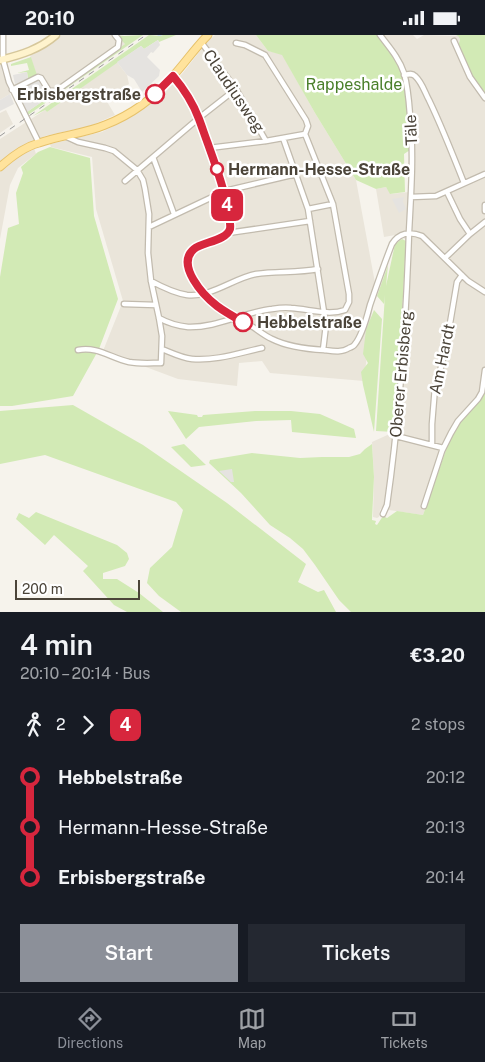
<!DOCTYPE html>
<html lang="en">
<head>
<meta charset="utf-8">
<style>
	body { margin:0; font-family:"Public Sans",sans-serif; background:#242831; color:#f1f3f6; height:100vh; display:flex; flex-direction:column; font-size:19px; white-space:nowrap }
	* { box-sizing:border-box; margin:0 }
	p { font-size:16px; color:#9ea1a6 }
	.icon { flex:none; width:28px; height:28px; fill:none; stroke:currentColor; stroke-width:2; stroke-linecap:round; stroke-linejoin:round }
	.map { position:relative; height:577px; overflow:hidden }
	.sheet { display:flex; flex-direction:column; background:#171b24; flex:1 }
	.sheet>* { flex:none }
	.badge { padding:0 10px; border-radius:8px; font-size:18px; line-height:32px }
	.scale { position:absolute; left:15px; bottom:12px; width:125px; box-sizing:border-box; padding-left:5px; border:2px solid #4b4439; border-top:0; font-size:14px; line-height:18px; white-space:nowrap; color:#4b4439; -webkit-text-stroke:4px #fff; paint-order:stroke }
	.map>.badge { position:absolute; translate:-50% -50%; box-shadow:0 0 0 2px #fff }
	.legs { display:flex; align-items:center; gap:8px; height:55px; padding:0 20px; font-size:16px }
	.legs p { margin-inline-start:auto }
	.head { display:flex; align-items:center; justify-content:space-between; height:85px; padding:0 20px }
	h1 { font-size:28px; font-weight:600; line-height:38px }
	.cta { display:flex; gap:10px; margin-top:auto; padding:10px 20px }
	.cta a { flex:1; height:58px; border-radius:0px; background:#8c9099; color:#fff; font-size:20px; font-weight:600; line-height:58px; text-align:center }
	.cta a+a { background:#242831; color:#f1f3f6 }
	ul { padding:0 20px; list-style:none }
	li { display:flex; align-items:center; gap:18px; height:50px; font-size:19px }
	li i { display:grid; place-items:center; width:8px; height:100%; margin:0 6px; background:currentColor }
	li i::after { content:''; width:12px; height:12px; margin:-6px; border:4px solid; border-radius:50%; background:#171b24 }
	li p { margin-inline-start:auto }
	li:first-child i { background:linear-gradient(#0000 50%,currentColor 0) }
	li:last-child i { background:linear-gradient(currentColor 50%,#0000 0) }
	.status { display:flex; justify-content:space-between; align-items:center; height:35px; padding:0 25px; background:#171b24; direction:ltr }
	.status svg { height:14px; fill:currentColor }
	.tabs { display:flex; justify-content:space-around; align-items:center; height:70px; border-top:1px solid #363941; background:#171b24; font-size:14px; color:#9ea1a6 }
	.tabs a { display:grid; justify-items:center; gap:2px }
	.tabs .selected { color:#8c9099 }
	.map>svg:first-child { display:block }
</style>
</head>
<body>
<div class="status"><b>20:10</b><svg viewBox="0 0 49 12"><path d="M0 12V9h3v3zM5 12V6h3v6zM10 12V3h3v9zM15 12V0h3v12zM26 1h20v11H26zM47 4h2v5h-2z"/></svg></div>
<div class="map">
<svg width="485" height="577" viewBox="0 0 485 577">
	<rect width="100%" height="100%" fill="#f6f3ec"/>
	<path fill="#eae5da" d="M61,0H116L125,9L49,62L38,44L30,20L45,12Z
		M215,0H256L268,16L282,19L315,78L356,145L375,248L364,346L270,338L262,326L239,328L237,351L178,344L103,316L123,266L96,174L92,122L51,112L50,109L102,97L131,82L157,62L182,39L207,7Z
		M381,0H413L417,4L424,0L458,1L460,4L458,9L485,60V355L481,363L452,398L423,480L389,475L384,471L380,475L379,482L377,483L373,482L374,442L372,407L394,397L403,261L406,206L401,199L384,202L376,154L386,152L391,159L409,157L410,115L407,71L403,45L399,32L378,1Z
		M0,15L2,36L10,59L0,65Z
		M117,27L127,40L129,49L106,65L115,80L90,91L45,101L21,113L3,124L0,127V104L45,75L47,77Z
		M6,75L13,89L0,98V78Z
		M34,113L36,119L18,133L10,150L0,204V137L2,133L16,122Z"/>
	<path fill="#d2eab5" d="M116,0L124,1L143,0L28,80L27,77L125,9Z
		M149,0L160,1L163,0H176L159,7L158,5L144,14L141,11L47,77L45,75L33,81Z
		M256,0H377C385,11 394,20 399,33C410,58 408,88 410,115L404,119L405,157L390,159L386,152L376,154L356,145L315,78L282,20L268,16Z
		M456,0H485V60L475,48L458,12L460,4L458,1Z
		M31,22L37,40L16,51V50L28,44L27,37L17,38L29,35L27,28L11,31V29Z
		M50,112L90,123L94,181L118,264L99,314L73,361L12,371H0V242L8,193L19,189L16,158L23,138L21,132L38,117Z
		M402,204L406,206L403,261L394,397L376,396L385,260L384,269L377,261L388,230L386,251L395,209Z
		M374,275L382,284L374,397L363,350L361,337L368,328L363,319L366,295Z
		M485,355V577H351L339,565L315,530L303,514L290,503L270,490L241,458L209,428L210,425L252,418L300,423L322,422H349L360,419L365,414L372,409L374,442L372,485L376,486L375,489L377,490L383,481L387,483L397,476L423,480L452,398L459,386L481,363Z
		M73,370L143,410L227,468L306,529L298,547L318,557L324,555L336,577H181L159,561L147,548L150,533L172,512L183,475L176,467L45,420L0,429V376Z
		M168,376L197,380L198,382H202L203,380L255,376H291L320,379L354,394L356,403L292,397L291,385L256,386L199,392L186,404Z
		M184,409L206,430L191,432L171,412Z
		M36,477L117,510L127,518L129,524L125,531L103,538V544H117L139,558L163,577H127L114,570L83,536L88,531L54,500L45,510L16,484L19,478L29,483Z"/>
	<path fill="#e5e3e0" d="M158,5L160,10L153,18L151,17L147,22L160,35L159,41L142,57L134,44L127,40L117,27L141,11L144,14Z
		M27,37L28,44L15,49L13,40Z
		M38,44L49,62L27,77L16,56Z
		M10,59L14,69L0,76V65Z
		M404,162L403,167L406,174L399,178L392,164Z
		M232,434L234,447H231L219,436Z"/>
	<g fill="none" stroke-linecap="round" stroke-linejoin="round">
		<path stroke="#a9d4f2" stroke-width="1" d="M158,0H161"/>
		<defs>
			<path id="street" d="M3,0V25L9,47L39,108
				M380,0C389,12 399,23 404,38C408,52 409,66 410,80C414,119 411,158 409,197C406,288 400,379 387,470L383,479
				M454,6L470,42L485,63
				M201,7L236,54L266,106
				M236,8L245,10L265,20L306,85L308,91L305,99
				M404,40C409,39 412,38 415,41C422,47 425,58 429,65C442,92 453,120 464,148
				M173,41C184,54 192,68 199,83C203,92 205,102 209,112C214,128 236,180 229,195C221,213 183,203 187,232C188,239 193,243 197,248C212,270 230,279 253,292C259,296 265,301 272,304C288,312 306,314 324,315C332,316 342,318 349,313C352,312 354,311 355,309C363,299 367,281 370,270C377,250 384,229 392,209C399,198 410,196 422,201L468,246L485,257
				M12,55L38,42L41,43L49,56H56L118,12L119,5L115,0
				M67,102L78,107L105,113L114,116L137,135L143,145L145,154L149,179L148,218L151,246L159,283L162,301L161,328C151,328 140,329 129,327C111,323 97,311 78,315
				M283,103L308,174L326,290L323,315
				M209,113L266,106L305,99
				M153,122L174,179
				M125,146L199,83L236,54
				M447,157L460,184L470,199
				M411,162L436,161L485,139
				M485,170V176
				M308,174L333,169
				M149,192L225,156L296,139
				M228,198L310,186
				M445,223L470,199L485,187
				M151,246C162,252 174,258 187,260C210,263 234,243 256,239C277,236 298,238 318,234
				M124,269L156,270
				M159,283C168,288 178,291 188,292C217,293 243,277 272,274C278,273 285,272 291,273C309,274 328,281 345,275L349,267V259L333,169L305,99
				M162,314C172,318 182,323 192,324C216,326 239,318 262,313
				M396,401L443,413
				M432,410V389L435,352L440,336L446,312L457,247L462,240
				M424,471L442,416L451,398L458,386L478,364L482,357L485,335"/>
			<path id="secondary" d="M0,25C21,20 40,14 56,0"/>
			<path id="primary" d="M0,132C11,122 24,112 39,108C60,100 84,99 105,90C131,80 155,62 173,41C185,28 195,13 208,0"/>
		</defs>
		<use href="#street" stroke="#c2bbae" stroke-width="7"/>
		<use href="#secondary" stroke="#d6c79b" stroke-width="9"/>
		<use href="#primary" stroke="#e6c16a" stroke-width="9"/>
		<use href="#street" stroke="#fff" stroke-width="4.5"/>
		<use href="#secondary" stroke="#fff3cd" stroke-width="6"/>
		<use href="#primary" stroke="#ffe39c" stroke-width="7"/>
		<path stroke="#9a9a9a" stroke-width="1" stroke-dasharray="6 6" stroke-linecap="butt" d="M0,101L146,0"/>
	</g>
	<g fill="none" stroke-linecap="round" stroke-linejoin="round">
		<defs>
			<path id="line-1" d="M155,59L173,41C184,54 193,68 199,84C202,92 205,101 208,109C216,132 224,152 228,175C229,181 231,188 230,194C226,206 202,207 194,214C175,230 204,261 217,271C225,277 234,282 243,287"/>
		</defs>
		<use href="#line-1" stroke="#fff" stroke-width="11"/>
		<use href="#line-1" stroke="#d7263d" stroke-width="8"/>
	</g>
	<g fill="#fff" stroke="#d7263d" stroke-width="2.5">
		<circle cx="155" cy="59" r="9"/>
		<circle cx="217" cy="134" r="6"/>
		<circle cx="243" cy="287" r="9"/>
	</g>
	<g text-anchor="middle" dominant-baseline="central" stroke-width="5" stroke-linejoin="round" paint-order="stroke">
		<g font-size="16" fill="#4a7f2a" stroke="#fff">
			<text x="354" y="49">Rappeshalde</text>
		</g>
		<g font-size="16" fill="#4b4439" stroke="#fff">
			<text transform="translate(234 56) rotate(56)">Claudiusweg</text>
			<text transform="translate(411 95) rotate(-93)">Täle</text>
			<text transform="translate(442 324) rotate(-78)">Am Hardt</text>
			<text transform="translate(401 339) rotate(-85)">Oberer Erbisberg</text>
		</g>
		<g font-size="16" font-weight="bold" fill="#4b4439" stroke="#fff" text-anchor="start">
			<text x="141" y="59" text-anchor="end">Erbisbergstraße</text>
			<text x="228" y="134">Hermann-Hesse-Straße</text>
			<text x="257" y="287">Hebbelstraße</text>
		</g>
	</g>
</svg>
<div class="scale">200 m</div>
<b class="badge" style="left:227px;top:170px;background:#d7263d;color:#fff">4</b>
</div>
<section class="sheet">
<div class="head"><div><h1>4 min</h1><p>20:10 – 20:14 · Bus</p></div><b>€3.20</b></div>
<div class="legs"><svg class="icon" aria-label="walk" viewBox="0 0 24 24"><circle cx="13" cy="4" r="2"/><path d="M13 8l-2 6 4 7M11 14l-3 7M7 12l3-4h3l4 4"/></svg>2<svg class="icon" aria-label="forward" viewBox="0 0 24 24"><path d="M9 5l7 7-7 7"/></svg><b class="badge" style="background:#d7263d;color:#fff">4</b><p>2 stops</p></div>
<ul>
<li><i style="color:#d7263d"></i><b>Hebbelstraße</b><p>20:12</p></li>
<li><i style="color:#d7263d"></i><span>Hermann-Hesse-Straße</span><p>20:13</p></li>
<li><i style="color:#d7263d"></i><b>Erbisbergstraße</b><p>20:14</p></li>
</ul>
<div class="cta"><a>Start</a><a>Tickets</a></div>
</section>
<nav class="tabs">
<a class="selected"><svg class="icon" aria-label="directions" viewBox="0 0 24 24"><path d="M12 3l9 9-9 9-9-9zM9 14v-3h6M13 9l2 2-2 2"/></svg>Directions</a>
<a><svg class="icon" aria-label="map" viewBox="0 0 24 24"><path d="M3 6l6-2 6 2 6-2v14l-6 2-6-2-6 2zM9 4v14M15 6v14"/></svg>Map</a>
<a><svg class="icon" aria-label="tickets" viewBox="0 0 24 24"><path d="M3 7h18v10H3zM15 7v10"/></svg>Tickets</a>
</nav>
</body>
</html>
